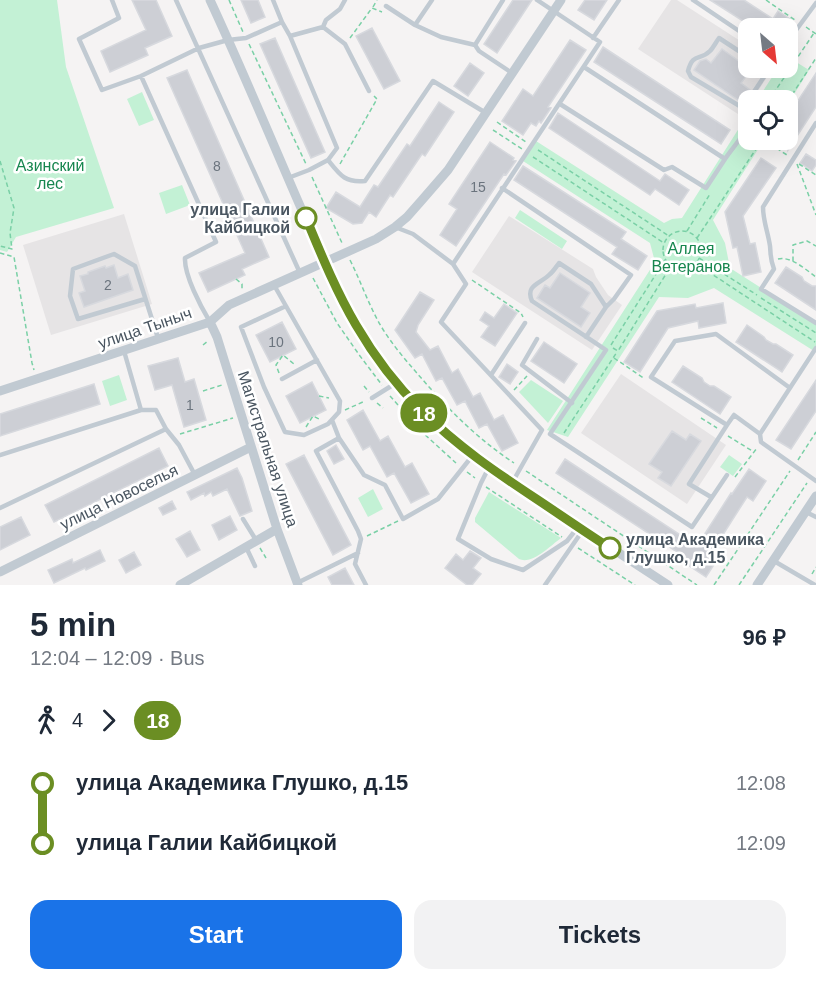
<!DOCTYPE html>
<html lang="en">
<head>
<meta charset="utf-8">
<style>
	body { margin:0; font-family:Helvetica,sans-serif; background:#f2f2f3; color:#1f2937; height:100vh; display:flex; flex-direction:column; font-size:22px; white-space:nowrap }
	* { box-sizing:border-box; margin:0 }
	p { font-size:20px; color:#747a83 }
	.icon { flex:none; width:33px; height:33px; fill:none; stroke:currentColor; stroke-width:2; stroke-linecap:round; stroke-linejoin:round }
	.map { position:relative; height:585px; overflow:hidden }
	.panel { display:flex; flex-direction:column; background:#fff; flex:1 }
	.panel>* { flex:none }
	.badge { padding:0 12px; border-radius:20px; font-size:21px; line-height:39px }
	.needle { width:39px; rotate:152deg }
	.tools { position:absolute; left:738px; top:18px; display:grid; gap:12px }
	.tools a { display:grid; place-items:center; width:60px; height:60px; border-radius:12px; background:#fff; box-shadow:0 6px 24px #0002; font-size:30px }
	.map>.badge { position:absolute; translate:-50% -50%; box-shadow:0 0 0 3px #fff }
	.legs { display:flex; align-items:center; gap:9px; height:66px; padding:0 30px; font-size:20px }
	.legs p { margin-inline-start:auto }
	.headline { display:flex; align-items:center; justify-content:space-between; height:102px; padding:0 30px }
	h1 { font-size:33px; font-weight:800; line-height:45px }
	.action { display:flex; gap:12px; margin-top:auto; padding:12px 30px }
	.action a { flex:1; height:69px; border-radius:18px; background:#1a73e8; color:#fff; font-size:24px; font-weight:800; line-height:69px; text-align:center }
	.action a+a { background:#f2f2f3; color:#1f2937 }
	ul { padding:0 30px; list-style:none }
	li { display:flex; align-items:center; gap:21px; height:60px; font-size:22px }
	li i { display:grid; place-items:center; width:9px; height:100%; margin:0 8px; background:currentColor }
	li i::after { content:''; width:15px; height:15px; margin:-8px; border:4px solid; border-radius:50%; background:#fff }
	li p { margin-inline-start:auto }
	li:first-child i { background:linear-gradient(#0000 50%,currentColor 0) }
	li:last-child i { background:linear-gradient(currentColor 50%,#0000 0) }
	.map>svg:first-child { display:block }
</style>
</head>
<body>
<div class="map">
<svg width="816" height="585" viewBox="0 0 816 585">
	<rect width="100%" height="100%" fill="#f5f3f3"/>
	<path fill="#e6e4e5" d="M671,0H677L748,46V68H773L752,100H748V106L741,116L638,49Z
		M124,214L152,304L51,335L23,245Z
		M509,216L593,269L596,277L608,295L622,305L592,350L472,272Z
		M621,374L726,445L687,504L581,433Z"/>
	<path fill="#c3f1d5" d="M0,0H57L66,67L114,208L16,237L7,252L0,250Z
		M788,57L809,70L788,104V100H757L778,68H788Z
		M142,92L154,120L139,126L127,99Z
		M748,114V140H764L713,220L725,243L730,268L816,323V347L814,351L714,288L688,298L659,297L568,437L547,430L655,262L650,243L523,161L536,141L664,223L672,219L682,218Z
		M182,185L190,205L166,214L159,193Z
		M520,210L567,241L562,249L515,218Z
		M119,375L127,400L110,406L102,381Z
		M531,380L563,401L548,423L519,392Z
		M729,455L742,464L733,476L720,467Z
		M373,489L383,509L368,517L358,498Z
		M489,492L561,538C550,546 532,565 519,559L475,522V518Z"/>
	<path fill="#cdcfd5" stroke="#d7d9de" stroke-width="1.5" d="M132,0H156L172,36L145,48L148,55L110,72L101,51L146,30Z
		M241,0H258L265,17L251,23Z
		M513,0H532L497,53L484,44Z
		M585,0H607L594,20L578,10Z
		M710,0H744L773,19L778,11L790,19L784,28H754Z
		M372,28L400,81L384,89L356,36Z
		M275,38L325,152L311,158L260,44Z
		M570,40L586,50L548,107L551,108L541,123L539,121L536,126L531,123L523,135L502,121L523,89L533,96Z
		M603,47L730,130L721,144L594,62Z
		M722,49L751,70L741,83L750,90L741,102L694,70L700,61L706,59L711,63Z
		M470,63L484,73L468,96L454,86Z
		M187,70L269,257L242,269L245,275L208,292L199,273L245,253L167,78Z
		M816,73V107L788,150V116Z
		M439,102L454,112L425,156L422,154L393,197L390,195L376,217L369,212L362,223L353,224L326,208L336,192L360,207L374,185L378,187L407,144L410,146Z
		M558,113L660,181L665,174L689,190L679,205L655,189L650,195L549,128Z
		M490,142L514,158L513,160L516,161L506,175L504,174L456,246L440,235L457,209L449,204Z
		M806,154L816,160V165L812,171L800,163Z
		M761,158L776,168L743,216L750,244L755,243L761,272L743,276L737,247L733,248L725,212Z
		M523,166L626,232L621,239L647,256L638,270L612,254L617,247L514,180Z
		M114,265L118,278L128,274L133,290L84,307L79,293L85,291L80,276L88,274V272L105,266L106,268Z
		M786,267L802,277L804,281L812,286H816V310L775,283Z
		M560,273L590,293L581,307L590,313L581,327L537,298L545,285L550,288Z
		M420,292L434,300L418,325L416,332L430,350L438,346L452,373L458,369L473,397L480,393L494,420L503,415L518,443L502,451L487,424L479,428L465,401L457,405L442,378L436,381L422,354L415,358L395,330Z
		M723,303L726,323L699,328L698,321L668,328L640,372L624,362L657,311L695,304L696,308Z
		M504,304L517,313L495,346L481,337L489,326L480,320L485,312L494,318Z
		M282,322L296,349L270,362L256,335Z
		M747,325L764,337L766,340L773,344H776L793,355L782,372L736,342Z
		M544,342L577,364L564,383L531,361Z
		M178,358L185,382L194,379L206,420L184,427L172,385L155,390L148,366Z
		M507,364L518,372L510,384L499,377Z
		M683,366L702,378L704,382L710,386H714L731,397L720,414L672,382Z
		M816,380V411L791,449L776,440Z
		M312,382L326,410L300,423L286,396Z
		M94,384L100,404L0,436V414Z
		M363,410L380,441L388,436L405,467L412,463L429,494L411,503L394,473L387,477L370,446L363,450L347,420Z
		M672,431L686,440L690,434L701,441L671,486L658,478L662,472L649,464Z
		M336,445L344,459L334,464L327,451Z
		M159,448L168,466L54,522L45,505Z
		M304,455L351,545L333,555L286,464Z
		M565,459L697,546L731,493L732,494L749,469L766,481L753,501L747,497L710,555L717,560L706,577L685,563L688,559L556,473Z
		M237,468L242,478L252,511L240,516L227,489L213,496L211,492L205,496L204,493L191,500L187,492Z
		M172,501L176,509L163,515L159,508Z
		M230,516L237,530L219,540L212,525Z
		M21,517L30,535L0,550V527Z
		M190,531L200,550L187,557L176,539Z
		M100,550L105,561L86,570L85,568L54,583L48,570L72,559L73,563Z
		M470,551L481,558L473,568L481,574L472,585H467L445,568L456,554L463,560Z
		M134,552L141,565L126,573L119,560Z
		M345,568L354,585H332L328,577Z"/>
	<g fill="none" stroke-linecap="round" stroke-linejoin="round">
		<path stroke="#7ad0a6" stroke-width="1.5" stroke-dasharray="4.5 3" stroke-linecap="butt" d="M229,0L243,32
			M766,0L795,20
			M373,7L377,0
			M806,27L816,34
			M350,38L372,8L382,12
			M249,44L306,164
			M769,100L814,33
			M788,101L816,58
			M497,122L526,142
			M493,130L522,149
			M764,140L787,155
			M538,150L669,236
			M533,157L664,243
			M0,161L14,208L10,233L12,249L0,246
			M340,164L377,99L374,96
			M797,164L816,215
			M799,164L816,175
			M312,177L342,243
			M687,231L710,194
			M663 250a19 19 0 1 1 38 0a19 19 0 1 1-38 0Z
			M697,238L762,140
			M0,253L14,257L32,363L34,370
			M699,258L757,295
			M778,259C791,256 805,269 816,277
			M350,260C360,280 367,300 377,319C387,338 402,356 416,372C445,406 476,438 514,463
			M793,261V245L807,241L816,246
			M695,263L815,342
			M313,278L337,323L360,356L382,385
			M236,279L242,284V290
			M472,280L521,313L523,317
			M761,298L816,333
			M203,345L208,341
			M611,345L665,260
			M613,348L618,351L671,266
			M614,358L645,379
			M279,373L276,365L283,355L294,364
			M364,386L369,392
			M514,390L527,376
			M203,391L222,385
			M319,396L329,398
			M390,396L422,432L456,463
			M377,403L383,408
			M345,410L365,401
			M701,418L717,428
			M306,427L313,416L319,419
			M564,433L617,352
			M180,434L233,418
			M728,436L754,452
			M798,460L816,432
			M526,471L697,585
			M467,472L475,478
			M735,477L757,448
			M486,487L562,537
			M367,536L398,521
			M260,548L266,558
			M578,548L635,585
			M812,574L816,567
			M714,585L790,471
			M739,585L807,483"/>
		<path stroke="#c1cad2" stroke-width="4.5" d="M112,0L119,18L79,39L102,90L141,76L199,48L228,40L246,38L282,22L290,36L337,148L328,160
			M176,0L300,273
			M273,0L282,22
			M432,0L415,25L441,37L475,45
			M503,0L475,45L479,51L512,73
			M693,0L748,37
			M386,6L415,25
			M323,27L326,20L340,9L345,0
			M290,36L323,27L345,44L369,91
			M593,38L619,0
			M788,41L816,3
			M141,76L216,242L185,258C184,275 201,307 210,322
			M560,104L664,170L672,167L706,188L725,159L584,67
			M743,108L691,77L688,71C693,52 700,61 710,51C713,48 716,42 719,38L748,57
			M816,123L763,207C763,221 768,232 770,246C771,256 770,259 774,269L761,289L816,323
			M725,159C730,151 745,134 748,126C750,120 747,113 743,108L770,68
			M288,178L309,170L328,160C340,175 345,183 365,181L433,81L486,113
			M502,188L631,275L614,299L606,307
			M395,227L413,234L453,264L600,42L537,0
			M453,264L466,284L441,322L542,430L512,483
			M274,285L340,401L339,412L328,424L304,435L285,432L264,387L241,327L286,306
			M145,299L78,319L70,296L73,269L114,254L135,266L158,338
			M537,339L522,365L572,403
			M816,348L760,434L761,442L816,481
			M124,351L141,410H156L166,429L179,445L195,475
			M491,375L525,323
			M282,379L317,360
			M372,398L396,383
			M332,420L339,438
			M550,434L606,350C581,333 556,317 532,301C525,285 540,284 549,275C553,272 556,267 559,263L591,284L606,307L586,337
			M550,434L692,527L727,475
			M760,434L734,415L727,425L651,377L675,341L716,334L790,388
			M0,455L141,410
			M489,467L481,483L458,539L491,559L523,570L567,541L578,527
			M711,497L689,484L727,425
			M0,508L166,429
			M806,512L816,517
			M243,519L256,540
			M246,547L255,566
			M774,561L815,585
			M297,583L358,553
			M366,585L355,564L361,539L358,531L316,451L339,438L364,475L385,485L403,519L438,499L473,455
			M545,585L583,530"/>
		<path stroke="#c1cad2" stroke-width="9" d="M210,0C242,69 271,139 301,208C319,246 334,286 354,323C372,354 396,383 420,409C453,444 495,472 535,498C579,527 623,556 668,585
			M210,322L217,337L277,529L298,585
			M0,391L210,322L229,305L376,239L395,227L407,217L422,200L448,170L561,0
			M0,572L251,447
			M180,585L277,529
			M757,585L816,496"/>
	</g>
	<g fill="none" stroke-linecap="round" stroke-linejoin="round">
		<defs>
			<path id="line-1" d="M306,218C321,254 336,291 356,325C374,356 397,386 422,411C457,446 497,473 538,500C562,516 585,532 610,548"/>
		</defs>
		<use href="#line-1" stroke="#fff" stroke-width="14"/>
		<use href="#line-1" stroke="#6b8e23" stroke-width="9"/>
	</g>
	<g fill="#fff" stroke="#6b8e23" stroke-width="3">
		<circle cx="306" cy="218" r="10"/>
		<circle cx="610" cy="548" r="10"/>
	</g>
	<g text-anchor="middle" dominant-baseline="central" stroke-width="5" stroke-linejoin="round" paint-order="stroke">
		<g font-size="14" fill="#6b747e">
			<text x="217" y="166">8</text>
			<text x="478" y="187">15</text>
			<text x="108" y="285">2</text>
			<text x="276" y="342">10</text>
			<text x="190" y="405">1</text>
		</g>
		<g font-size="16" fill="#17864f" stroke="#fff">
			<text x="50" y="165">Азинский<tspan x="50" dy="18">лес</tspan></text>
			<text x="691" y="248">Аллея<tspan x="691" dy="18">Ветеранов</tspan></text>
		</g>
		<g font-size="16" font-weight="bold" fill="#4a5661" stroke="#fff" text-anchor="end">
			<text x="290" y="209">улица Галии<tspan x="290" dy="18">Кайбицкой</tspan></text>
			<text x="626" y="539" text-anchor="start">улица Академика<tspan x="626" dy="18">Глушко, д.15</tspan></text>
		</g>
		<g font-size="16" fill="#4a5661" stroke="#fff">
			<text transform="translate(145 328) rotate(-19)">улица Тыныч</text>
			<text transform="translate(268 449) rotate(72)">Магистральная улица</text>
			<text transform="translate(119 497) rotate(-26)">улица Новоселья</text>
		</g>
	</g>
</svg>
<div class="tools">
<a><svg class="needle" viewBox="-14 -14 28 28"><path d="M0-13l5 13h-10z" fill="#e53935"/><path d="M0 13l5-13h-10z" fill="#747a83"/></svg></a>
<a><svg class="icon" aria-label="locate" viewBox="0 0 24 24"><circle cx="12" cy="12" r="6"/><path d="M12 2v4M12 18v4M2 12h4M18 12h4"/></svg></a>
</div>
<b class="badge" style="left:424px;top:413px;background:#6b8e23;color:#fff">18</b>
</div>
<section class="panel">
<div class="headline"><div><h1>5 min</h1><p>12:04 – 12:09 · Bus</p></div><b>96 ₽</b></div>
<div class="legs"><svg class="icon" aria-label="walk" viewBox="0 0 24 24"><circle cx="13" cy="4" r="2"/><path d="M13 8l-2 6 4 7M11 14l-3 7M7 12l3-4h3l4 4"/></svg>4<svg class="icon" aria-label="forward" viewBox="0 0 24 24"><path d="M9 5l7 7-7 7"/></svg><b class="badge" style="background:#6b8e23;color:#fff">18</b></div>
<ul>
<li><i style="color:#6b8e23"></i><b>улица Академика Глушко, д.15</b><p>12:08</p></li>
<li><i style="color:#6b8e23"></i><b>улица Галии Кайбицкой</b><p>12:09</p></li>
</ul>
<div class="action"><a>Start</a><a>Tickets</a></div>
</section>
</body>
</html>
